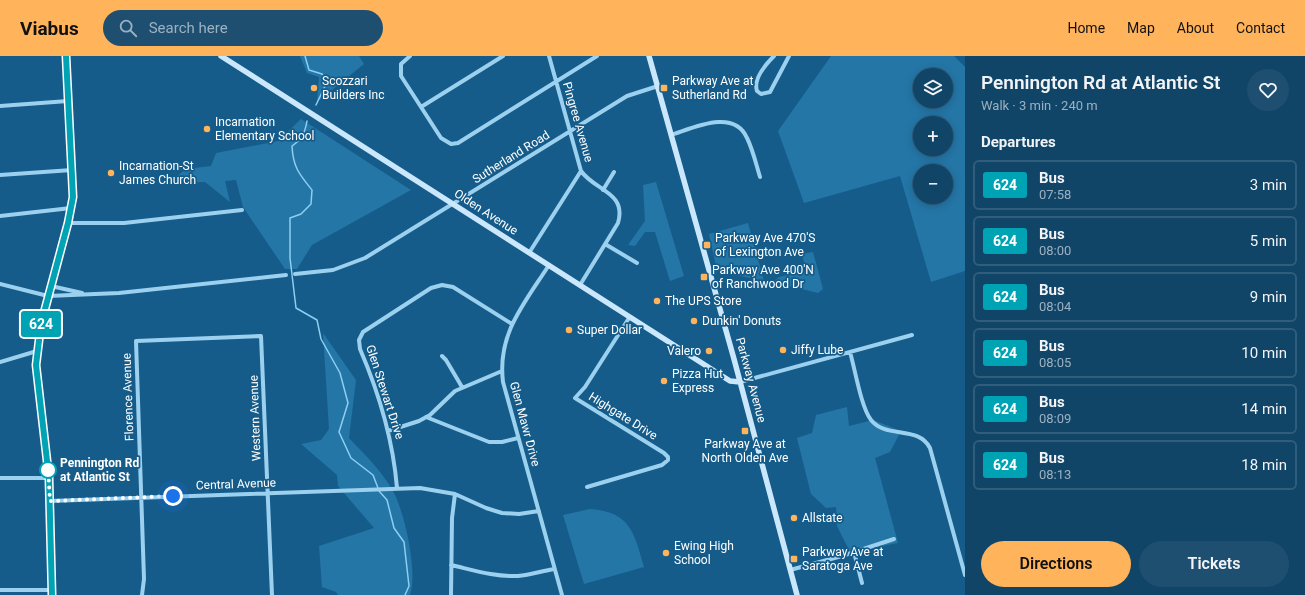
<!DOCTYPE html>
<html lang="en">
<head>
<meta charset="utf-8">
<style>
	body { margin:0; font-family:Roboto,sans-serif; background:#1e4f71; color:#f1f3f6; height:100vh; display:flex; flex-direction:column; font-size:15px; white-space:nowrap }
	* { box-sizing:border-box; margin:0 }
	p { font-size:13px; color:#9cb1c0 }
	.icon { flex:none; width:22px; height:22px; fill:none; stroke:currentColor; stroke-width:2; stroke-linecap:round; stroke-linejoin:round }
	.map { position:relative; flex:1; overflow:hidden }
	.details { display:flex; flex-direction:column; background:#104568; width:340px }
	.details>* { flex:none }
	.badge { padding:0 8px; border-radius:3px; font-size:14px; line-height:26px }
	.controls { position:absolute; left:913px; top:12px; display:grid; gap:8px }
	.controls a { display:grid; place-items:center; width:40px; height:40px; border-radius:50%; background:#104568; box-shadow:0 2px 10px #0003,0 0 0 1px #305d7c; font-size:20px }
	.you { position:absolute; width:20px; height:20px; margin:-10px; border:3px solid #fff; border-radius:50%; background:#1a73e8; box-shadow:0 0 0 6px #1a73e833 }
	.map>.badge { position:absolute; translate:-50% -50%; box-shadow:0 0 0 2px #fff }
	h2 { padding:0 16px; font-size:15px; line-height:36px }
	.round { display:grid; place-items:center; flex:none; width:42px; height:42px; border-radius:21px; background:#1e4f71 }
	.summary { display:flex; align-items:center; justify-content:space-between; height:68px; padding:0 16px }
	h1 { font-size:19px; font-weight:600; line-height:30px }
	.button { display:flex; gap:8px; margin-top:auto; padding:8px 16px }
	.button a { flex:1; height:46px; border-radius:24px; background:#ffb35b; color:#111; font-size:16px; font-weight:600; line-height:46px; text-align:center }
	.button a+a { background:#1e4f71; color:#f1f3f6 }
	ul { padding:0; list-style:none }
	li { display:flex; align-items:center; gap:12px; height:50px; margin:0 8px 6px; padding:0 8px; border:2px solid #305d7c; border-radius:6px }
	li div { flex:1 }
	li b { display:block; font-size:15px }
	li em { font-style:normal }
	li .badge { min-width:44px; font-weight:700; text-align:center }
	header { display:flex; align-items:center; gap:24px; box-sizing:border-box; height:56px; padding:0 20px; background:#ffb35b; color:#111 }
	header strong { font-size:19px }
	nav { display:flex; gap:22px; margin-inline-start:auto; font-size:14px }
	.search { width:280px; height:36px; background:#1e4f71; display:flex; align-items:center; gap:10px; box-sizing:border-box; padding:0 14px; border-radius:22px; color:#9cb1c0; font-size:15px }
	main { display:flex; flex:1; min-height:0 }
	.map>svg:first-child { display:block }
</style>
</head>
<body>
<header>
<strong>Viabus</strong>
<div class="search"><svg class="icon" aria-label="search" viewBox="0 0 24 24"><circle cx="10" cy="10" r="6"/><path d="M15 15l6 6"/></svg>Search here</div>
<nav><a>Home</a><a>Map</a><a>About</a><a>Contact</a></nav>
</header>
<main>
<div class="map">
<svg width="965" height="539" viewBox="0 0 965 539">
	<rect width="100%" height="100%" fill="#155c8a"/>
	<path fill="#2476a7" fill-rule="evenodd" d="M300,0H359L364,8L317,46L319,21L307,17Z
		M831,0H954L965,11V215L931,226L900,120L804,147L778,75ZM920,19H946V45H920ZM920,67H946V93H920ZM920,115H946V141H920Z
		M301,63L411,134L312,189L297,213H285L243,151L236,124L225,125L230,146L205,126L168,127L186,113L211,110L216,97L278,85Z
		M656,126L684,220L670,225L655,176H645L635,190L628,189L645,165L643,129Z
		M748,167L764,225L717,215L709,178Z
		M813,196L823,233L818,237L773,226L779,221L806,215L802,198Z
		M323,277L356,324L349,382C365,399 383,416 394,437C405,458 418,517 410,539H338L336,536L322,531L319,490L374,472L338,430L337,419L301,388L321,384L329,373Z
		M847,351L849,370L873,364L901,375L890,396L875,402L898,487L850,496L837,470L836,451L826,452L811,438L797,382L812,377L816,359Z
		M590,453C631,456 634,477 644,511L584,528L563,459Z"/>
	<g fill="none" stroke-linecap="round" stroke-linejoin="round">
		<path stroke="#8ecef2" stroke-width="1.5" d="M305,0L309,14L322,18L327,26L316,49
			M307,65C305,77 302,83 292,90C293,111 299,118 312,134L311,148L301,158L290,162V202L296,252L317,264L321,283L340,317L348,347L339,376L351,402L373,419L378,432
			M379,435L387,444L394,472L404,486L409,530L405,539"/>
		<path stroke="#9cd0ef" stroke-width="4" d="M410,0L401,8V20L441,82L451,88L458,87L597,0
			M549,0L581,115C595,135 627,136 618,167L580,229
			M774,0C766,8 753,23 757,35L761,38L770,36L789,0
			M0,50L68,45
			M421,51L503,0
			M671,79C693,72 734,52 747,82C753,94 756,108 760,121
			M0,119L72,114
			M603,134L614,116
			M0,160L71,152
			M68,167H124L242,154
			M605,188L637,207
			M529,197L581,115
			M549,209C524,248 497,278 503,326L562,539
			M295,218L333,214L365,202L627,40L658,30
			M0,228L48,240L119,237L286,219
			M51,230L82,237
			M850,296C855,313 861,351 871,364C886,383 918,369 930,392L965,519
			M442,300L446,304L462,331
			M0,306L37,295
			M740,326L912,279
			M426,361L489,386H502L518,382
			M388,375L419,365L430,359L455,335L502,315
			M0,422H49
			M587,431L662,409L668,404V401L664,397L575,342L585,331L629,262
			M397,432C393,384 379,337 360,293L359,284L363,276L431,232L442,229L453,231L512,268
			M50,445L420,432L455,438L486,452L502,457L519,458L539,455
			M854,496L862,527
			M451,509C473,514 495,521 518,520C530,519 542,515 554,513
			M790,514L842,500L894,483
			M0,534H52
			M142,539L144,523L136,285L261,280L272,539
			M451,539L452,462L455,438"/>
		<path stroke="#cae7fb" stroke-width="5.5" d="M221,0L730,325L740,326
			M649,0L734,303L797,539"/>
		<path stroke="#e5f3ff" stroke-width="6" d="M52,539L49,422L37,320V295L41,268L68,167L73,141L66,0"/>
	</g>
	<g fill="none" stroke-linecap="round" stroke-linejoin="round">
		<defs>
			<path id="line" d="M52,539L49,422L36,309L41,268L68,167L73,141L66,0"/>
		</defs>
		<use href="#line" stroke="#fff" stroke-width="9"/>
		<use href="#line" stroke="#00a3b4" stroke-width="6"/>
		<path stroke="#fff" stroke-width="4" stroke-dasharray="0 7.2" d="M48,414V412L50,445L173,440"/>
	</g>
	<g fill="#ffb35b" stroke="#155c8a" stroke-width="1.5">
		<circle cx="314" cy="32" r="4"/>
		<rect x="660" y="28" width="8" height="8" rx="2"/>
		<circle cx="207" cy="73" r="4"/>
		<circle cx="111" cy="117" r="4"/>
		<rect x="703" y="185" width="8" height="8" rx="2"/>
		<rect x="700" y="217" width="8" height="8" rx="2"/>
		<circle cx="657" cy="245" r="4"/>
		<circle cx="694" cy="265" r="4"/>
		<circle cx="569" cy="274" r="4"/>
		<circle cx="783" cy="294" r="4"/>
		<circle cx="709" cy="295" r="4"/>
		<circle cx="664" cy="325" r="4"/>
		<rect x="741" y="371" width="8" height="8" rx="2"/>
		<circle cx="794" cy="462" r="4"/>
		<circle cx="666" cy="497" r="4"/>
		<rect x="790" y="499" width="8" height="8" rx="2"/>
	</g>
	<circle fill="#fff" stroke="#00a3b4" stroke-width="2" cx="48" cy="414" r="8"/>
	<g text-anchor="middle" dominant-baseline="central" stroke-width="3.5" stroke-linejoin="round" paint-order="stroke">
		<g font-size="12" fill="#fff" stroke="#155c8a" text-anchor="start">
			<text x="322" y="25">Scozzari<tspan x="322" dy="14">Builders Inc</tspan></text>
			<text x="672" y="25">Parkway Ave at<tspan x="672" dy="14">Sutherland Rd</tspan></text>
			<text x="215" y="66">Incarnation<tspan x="215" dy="14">Elementary School</tspan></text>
			<text x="119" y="110">Incarnation-St<tspan x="119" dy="14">James Church</tspan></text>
			<text x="715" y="182">Parkway Ave 470'S<tspan x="715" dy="14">of Lexington Ave</tspan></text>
			<text x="712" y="214">Parkway Ave 400'N<tspan x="712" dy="14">of Ranchwood Dr</tspan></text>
			<text x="665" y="245">The UPS Store</text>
			<text x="702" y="265">Dunkin' Donuts</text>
			<text x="577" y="274">Super Dollar</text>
			<text x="791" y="294">Jiffy Lube</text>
			<text x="701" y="295" text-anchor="end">Valero</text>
			<text x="672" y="318">Pizza Hut<tspan x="672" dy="14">Express</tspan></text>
			<text x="745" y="388" text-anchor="middle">Parkway Ave at<tspan x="745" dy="14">North Olden Ave</tspan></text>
			<text x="802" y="462">Allstate</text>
			<text x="674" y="490">Ewing High<tspan x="674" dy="14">School</tspan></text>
			<text x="802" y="496">Parkway Ave at<tspan x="802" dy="14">Saratoga Ave</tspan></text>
		</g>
		<g font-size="12" fill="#fff" stroke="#155c8a">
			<text transform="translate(578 66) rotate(74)">Pingree Avenue</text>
			<text transform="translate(511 101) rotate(-32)">Sutherland Road</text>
			<text transform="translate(486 156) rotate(33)">Olden Avenue</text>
			<text transform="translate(751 324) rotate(75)">Parkway Avenue</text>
			<text transform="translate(385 336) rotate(72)">Glen Stewart Drive</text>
			<text transform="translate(128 341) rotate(-92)">Florence Avenue</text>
			<text transform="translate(623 360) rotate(32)">Highgate Drive</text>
			<text transform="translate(255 362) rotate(-92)">Western Avenue</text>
			<text transform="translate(525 368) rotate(75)">Glen Mawr Drive</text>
			<text transform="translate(236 428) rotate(-2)">Central Avenue</text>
		</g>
		<g font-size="12" font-weight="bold" fill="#fff" stroke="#155c8a" text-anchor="start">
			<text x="60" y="407">Pennington Rd<tspan x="60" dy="14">at Atlantic St</tspan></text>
		</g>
	</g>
</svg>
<div class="controls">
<a><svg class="icon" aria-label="layers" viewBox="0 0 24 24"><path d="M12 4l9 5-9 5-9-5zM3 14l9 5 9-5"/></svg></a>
<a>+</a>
<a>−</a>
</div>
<div class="you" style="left:173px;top:440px"></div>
<b class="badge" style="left:41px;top:268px;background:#00a3b4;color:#fff">624</b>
</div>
<section class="details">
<div class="summary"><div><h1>Pennington Rd at Atlantic St</h1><p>Walk · 3 min · 240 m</p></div><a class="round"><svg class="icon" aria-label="heart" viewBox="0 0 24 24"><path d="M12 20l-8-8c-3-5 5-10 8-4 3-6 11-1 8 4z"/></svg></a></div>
<h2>Departures</h2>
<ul>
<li><span class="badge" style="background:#00a3b4;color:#fff">624</span><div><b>Bus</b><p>07:58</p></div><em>3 min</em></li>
<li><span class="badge" style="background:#00a3b4;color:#fff">624</span><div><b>Bus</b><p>08:00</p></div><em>5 min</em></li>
<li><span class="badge" style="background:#00a3b4;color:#fff">624</span><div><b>Bus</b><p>08:04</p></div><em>9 min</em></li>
<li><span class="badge" style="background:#00a3b4;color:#fff">624</span><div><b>Bus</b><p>08:05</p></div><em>10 min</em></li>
<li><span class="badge" style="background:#00a3b4;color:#fff">624</span><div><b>Bus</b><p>08:09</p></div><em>14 min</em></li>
<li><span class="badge" style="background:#00a3b4;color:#fff">624</span><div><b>Bus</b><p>08:13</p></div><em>18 min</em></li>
</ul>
<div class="button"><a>Directions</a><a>Tickets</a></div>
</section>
</main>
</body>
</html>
